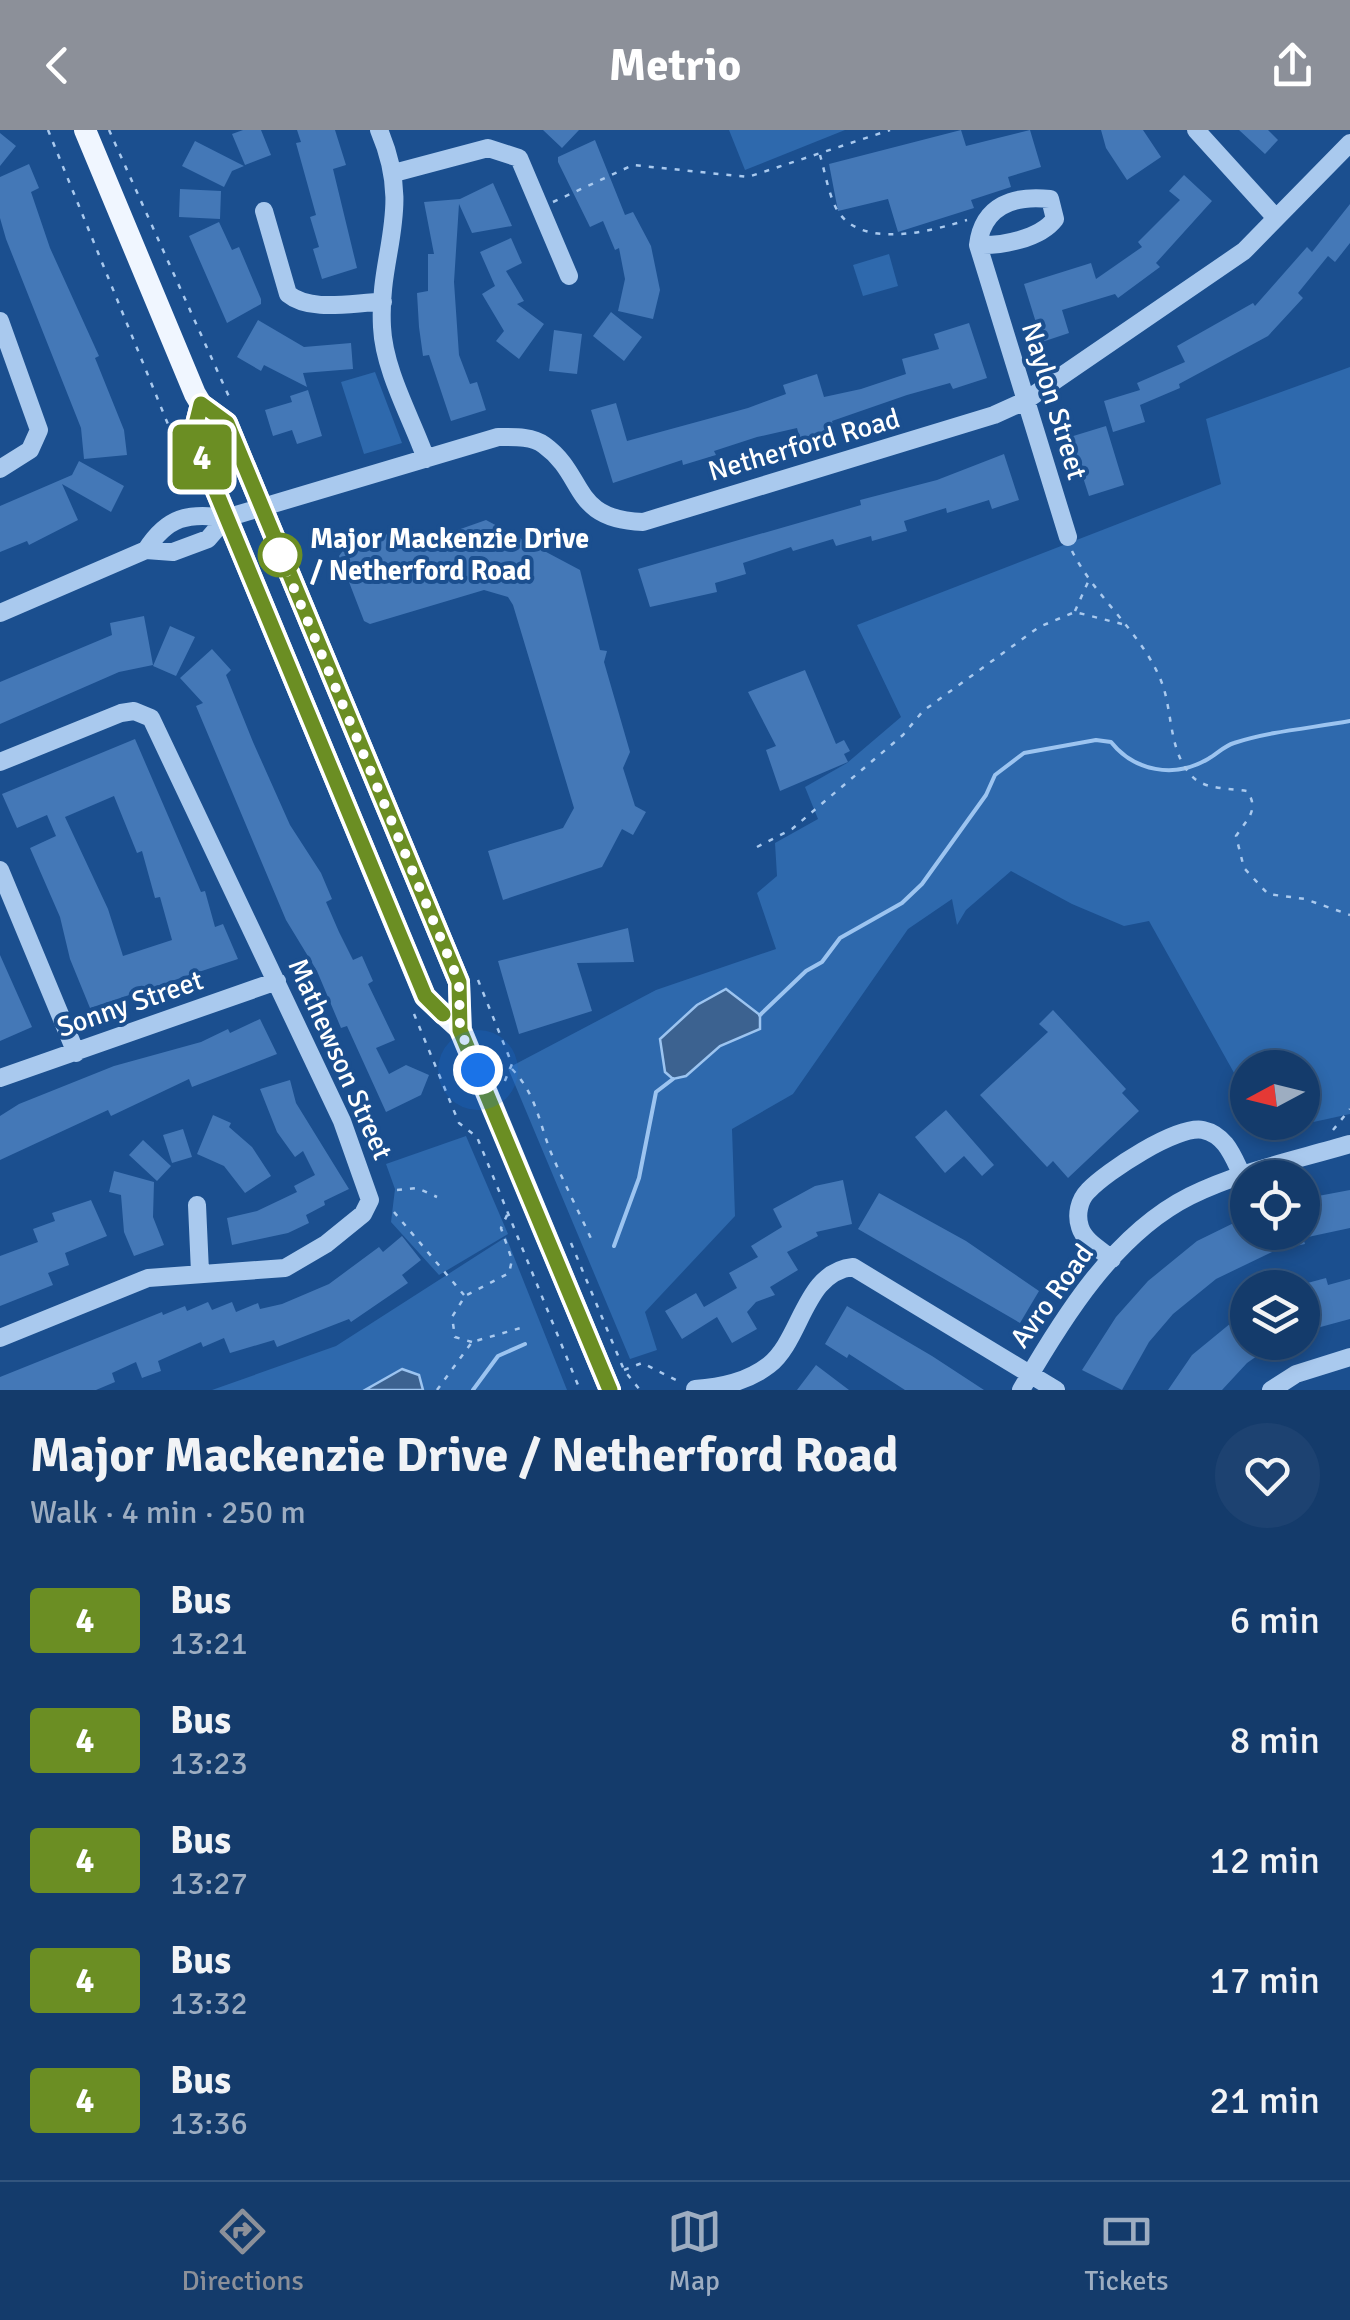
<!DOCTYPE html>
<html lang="en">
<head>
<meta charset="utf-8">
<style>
	body { margin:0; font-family:Signika,sans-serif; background:#1d4271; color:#f1f3f6; height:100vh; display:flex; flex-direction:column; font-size:38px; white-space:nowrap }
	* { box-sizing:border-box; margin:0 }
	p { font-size:32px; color:#9dadc1 }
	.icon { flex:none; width:55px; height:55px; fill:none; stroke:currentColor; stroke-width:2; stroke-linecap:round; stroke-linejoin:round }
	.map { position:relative; height:1260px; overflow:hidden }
	.drawer { display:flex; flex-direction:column; background:#143b6b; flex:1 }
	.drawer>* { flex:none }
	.badge { padding:0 20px; border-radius:8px; font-size:35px; line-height:65px }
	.needle { width:65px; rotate:263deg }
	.fabs { position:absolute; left:1230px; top:920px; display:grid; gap:20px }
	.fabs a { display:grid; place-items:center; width:90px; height:90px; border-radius:50%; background:#143b6b; box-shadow:0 5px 15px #0003,0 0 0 2px #33557e; font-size:50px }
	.you { position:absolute; width:50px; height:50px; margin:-25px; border:8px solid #fff; border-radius:50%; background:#1a73e8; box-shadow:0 0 0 15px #1a73e833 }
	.map>.badge { position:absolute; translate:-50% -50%; box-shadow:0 0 0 5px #fff }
	.round { display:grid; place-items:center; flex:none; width:105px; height:105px; border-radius:52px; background:#1d4271 }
	.headline { display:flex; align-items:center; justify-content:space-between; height:170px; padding:0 30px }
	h1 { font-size:48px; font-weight:800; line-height:75px }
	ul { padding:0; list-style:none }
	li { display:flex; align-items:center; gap:30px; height:120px; padding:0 30px }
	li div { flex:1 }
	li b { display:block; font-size:38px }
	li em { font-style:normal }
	li .badge { min-width:110px; font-weight:700; text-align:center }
	header { display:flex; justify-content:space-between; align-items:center; height:130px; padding:0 30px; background:#8c9099; color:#fff; font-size:45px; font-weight:800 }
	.tab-bar { display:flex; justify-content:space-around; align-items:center; height:140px; border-top:2px solid #33557e; background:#143b6b; font-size:28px; color:#9dadc1 }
	.tab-bar a { display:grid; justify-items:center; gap:5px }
	.tab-bar .on { color:#8c9099 }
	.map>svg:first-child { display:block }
</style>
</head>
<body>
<header><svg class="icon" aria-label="back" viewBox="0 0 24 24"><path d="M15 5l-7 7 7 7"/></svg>Metrio<svg class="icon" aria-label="share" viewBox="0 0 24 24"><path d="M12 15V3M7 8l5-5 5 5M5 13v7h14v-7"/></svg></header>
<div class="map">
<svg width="1350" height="1260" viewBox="0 0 1350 1260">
	<rect width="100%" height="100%" fill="#1b4f8f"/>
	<path fill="#2e69ad" d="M729,0H845L745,40Z
		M889,124L898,156L863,166L853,135Z
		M1350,237V984L1268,1002L1263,993L1302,992V938H1248L1247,966L1149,791L1124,796L1072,774L1011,741L966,780L957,795L952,769L908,799L793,964L732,999L735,1086L645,1182L657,1220L630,1229L508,938L656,860L776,819L757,763L777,746L775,713L818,689L805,657L847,633L901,587L857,495L1221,354L1206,289Z
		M375,242L402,313L364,324L341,252Z
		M466,1006L508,1104L439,1145L391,1092L395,1059L386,1034Z
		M506,1107L567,1260H212L336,1216Z"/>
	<path fill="#3c6290" stroke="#9cc4f0" stroke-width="2.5" d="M726,859L760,885V899L720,916L686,946L673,949L665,942L660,909L697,875Z
		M402,1239L419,1245L423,1260H365Z"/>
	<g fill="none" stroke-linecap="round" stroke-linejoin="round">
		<path stroke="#9cc4f0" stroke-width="4" d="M760,885L806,841L822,832L840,808L902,773L922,754L986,665L995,645L1024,623L1096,610L1111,612C1134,641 1174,649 1208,629C1217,624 1224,616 1234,613C1271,601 1312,598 1350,591
			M614,1116L639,1048L656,962L673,949
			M473,1260L498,1226L525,1214"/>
	</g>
	<path fill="#4478b7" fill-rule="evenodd" d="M243,0H261L271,25L245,35L232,4Z
		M297,0H335L346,35L333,39L357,138L322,149L313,119L319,117L310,87L316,85L296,13L301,12Z
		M543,0H579L562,18Z
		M961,0L966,16L1030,0L1041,37L1008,47L1011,57L971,70L974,78L898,102L888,69L838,81L829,34Z
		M1101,0H1143L1161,27L1127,50L1106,18Z
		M1239,0H1268L1278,10L1265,24Z
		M0,3L16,16L0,36Z
		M595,10L625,85L633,82L651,116L660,160L653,189L618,181L625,149L619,118L615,120L603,91L590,97L558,32V27Z
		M195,11L244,36L232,41L224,57L182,36Z
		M29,34L39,58L31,62L50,118L99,226L95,228L124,300L127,325L84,329L81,298L6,109L0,88V47Z
		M1184,45L1212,71L1156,133L1160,137L1118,168L1115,164L1062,180L1069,203L1042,212L1024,154L1091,133L1096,149L1142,117L1138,112L1180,70L1169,61Z
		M493,53L512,96L472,103L459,74L454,152L459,225L470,254L477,252L486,280L451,291L429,225L423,226L419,197L417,163L428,161V124H434L424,72L460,69Z
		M180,59L221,61L220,89L179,87Z
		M1350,74V113L1335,132L1328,126L1298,163L1303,168L1268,206L1179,254L1180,258L1140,275L1145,292L1113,302L1104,271L1140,260L1137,253L1185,232L1177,216L1253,173L1255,176L1307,117L1312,122Z
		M219,92L232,120L239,117L261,169V174L227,193L189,106Z
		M511,108L522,133L506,141L524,171L517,174L544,194L519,229L496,211L504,201L482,164L495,156L480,122Z
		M611,182L642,207L624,231L593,206Z
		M258,190L304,217L351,213L353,239L303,243L307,257L264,235L261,241L237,227Z
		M969,193L987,248L953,259L950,253L907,265L832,291L834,298L800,309L797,298L757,307L714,321L716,325L683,335L682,330L613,353L591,280L616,273L627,311L748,278L786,264L783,255L817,244L824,267L861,259L906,244L902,229L939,219L934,204Z
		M554,200L582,204L577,244L549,241Z
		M308,260L322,306L297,314L292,300L273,306L265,280L292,272L290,266Z
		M1106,296L1124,355L1089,366L1070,307Z
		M1004,324L1019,370L992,379L989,370L947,383L946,378L904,391L907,401L872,411L871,406L836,416L833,409L793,421L791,417L743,433L746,444L715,453L717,462L650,477L638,439L861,375L860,370L937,350Z
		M79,331L124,356L111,382L62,354L78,390L29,415L27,411L0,422V376L72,345Z
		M486,390L580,440L600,520L607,521L604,532L630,622L623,638L635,676L646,682L633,705L622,699L602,737L503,770L488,721L563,698L574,678L513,475L508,467L484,460L370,494L364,491L339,426L345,418L388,404L391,415L415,407L418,414Z
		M144,486L153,535L119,542L0,594V552L112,505L110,493Z
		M170,496L195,507L176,546L153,536Z
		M212,519L231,540L226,545L253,612L290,695L321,743L332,769L326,772L339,802L353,830L362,826L373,851L368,854L395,910L376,918L389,944L406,935L429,945L421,965L386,982L347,896L341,898L317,841L286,790L196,576L203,573L180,548Z
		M805,540L836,614L844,610L850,621L844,624L848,632L780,661L766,620L776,616L748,562Z
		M135,609L201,762L205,761L215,797L223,794L238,829L90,878L70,829L60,787L30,718L56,706L47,685L17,698L2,664ZM114,666L137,723L142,721L155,768L160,767L172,810L123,826L108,779L65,687Z
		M628,798L634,832L577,833L592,881L519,904L498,831Z
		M0,825L32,897L0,911Z
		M1053,880L1126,959L1122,963L1139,981L1068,1048L1053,1031L1047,1037L980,965L1048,902L1039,894Z
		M260,889L277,924L192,957L189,949L111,986L108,980L0,1030V986L19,974L114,936L201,912L228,899L230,903Z
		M290,950L296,973L349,1059L324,1071L325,1075L306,1085L309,1093L288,1103L232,1115L227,1088L257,1081L297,1062L294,1056L315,1045L303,1021L295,1027L277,1002L260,959Z
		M946,980L994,1035L982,1046L964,1026L945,1043L915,1007Z
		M213,985L231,993L229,997L252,1017L271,1046L245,1063L224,1036L197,1024Z
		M183,999L192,1027L172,1033L163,1005Z
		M143,1010L171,1036L157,1051L129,1025Z
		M114,1041L154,1052L153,1087L164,1115L134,1126L124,1102L121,1065L109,1062Z
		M843,1050L852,1094L816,1102L818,1106L787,1122L798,1140L770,1157L775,1165L756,1172L747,1182L757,1199L732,1213L717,1187L682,1209L665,1181L696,1163L704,1177L737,1158L729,1143L758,1127L751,1116L782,1097L773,1079L815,1056Z
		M1350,1060V1098L1308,1107L1302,1069Z
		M879,1063L966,1111L1039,1161L1020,1193L858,1099Z
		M91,1070L107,1106L65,1123L69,1135L48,1143L53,1155L0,1176V1126L38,1112L33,1099L55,1091L52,1083Z
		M1248,1086V1102H1301L1305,1114L1276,1120L1216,1149L1173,1184L1149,1212L1122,1260L1082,1240L1116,1187L1148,1151L1197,1111Z
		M402,1106L421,1130L402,1145L408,1153L351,1192L349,1189L277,1217L274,1210L230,1223L224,1208L203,1217L201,1212L158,1231L161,1241L142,1248L136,1232L112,1243L115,1252L96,1260H0V1247L162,1182L163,1185L185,1176L187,1181L208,1172L212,1180L232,1172L236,1182L258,1173L260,1179L282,1174L329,1154L379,1117L383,1122Z
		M1326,1148L1328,1155L1350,1149V1189L1302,1202L1300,1155Z
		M847,1176L932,1226L984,1260H905L849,1224L847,1228L825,1214Z
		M1248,1179V1212H1277L1247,1233L1222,1260H1168L1192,1225Z
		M816,1235L849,1260H797Z"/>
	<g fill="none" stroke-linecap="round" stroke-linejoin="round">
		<path stroke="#a9c9ee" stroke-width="2.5" stroke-dasharray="5 8" stroke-linecap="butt" d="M48,0L174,309
			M109,0L230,269
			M820,25C825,42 828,62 836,78C859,121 932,101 967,90
			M553,72L633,35L748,47L890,0
			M1072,421C1096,469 1145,505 1163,556C1173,586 1169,626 1195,649C1209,660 1230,658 1247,661C1260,680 1247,689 1236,706L1244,738L1268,764L1305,769L1350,785
			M1075,481L1088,452
			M757,717L792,699L903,605L923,581L1039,497L1075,482L1122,494
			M478,850L512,934L504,953
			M414,884L459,993L477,1007L580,1260
			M512,939C537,965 539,994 552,1025C565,1055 580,1084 593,1113
			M1333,1000L1350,979
			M397,1060L417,1058L437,1067
			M394,1082L464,1165
			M571,1113L624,1240L640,1260
			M472,1212L455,1207L452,1187L465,1166L509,1143L512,1130L501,1098L509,1081
			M624,1240L642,1233L680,1252
			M437,1260L472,1212L524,1197"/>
		<path stroke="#a9c9ee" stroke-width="18" d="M379,0C414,82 378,120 382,197C384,241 412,289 426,329
			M1196,0L1275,87
			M394,43L488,18L519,28L569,146
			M264,81L288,164C311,183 355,172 383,172
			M978,115C1001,116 1040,109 1055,89L1050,69C1014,65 983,75 978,115L1068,407
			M0,191L39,300L30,320L0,339
			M146,420C167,387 188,382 226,388L498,307C513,307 532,306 544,315C587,346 570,389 643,392L994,285L1025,271L1244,121L1350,13
			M0,483L146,420L173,422L208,409L226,388
			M0,632L121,583L134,581L151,588L342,991L370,1070L363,1084L326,1114L285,1138L148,1148L0,1208
			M0,740L76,923
			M0,948L277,851
			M197,1075L200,1142
			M1112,1129C1101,1120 1084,1111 1080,1097C1076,1085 1079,1070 1088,1061C1107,1041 1177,995 1203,1000C1226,1005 1233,1027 1242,1045
			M695,1259C721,1257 747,1252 769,1235C802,1209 804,1142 853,1137L1056,1260
			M1021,1260C1062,1189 1114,1104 1190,1066C1241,1041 1296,1030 1350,1014
			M1271,1260L1296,1244L1350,1227"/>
		<path stroke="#f0f6ff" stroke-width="22" d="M85,0L195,264L201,274L227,293L459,852L461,900L610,1260
			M201,274L193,305L425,867L461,900"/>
	</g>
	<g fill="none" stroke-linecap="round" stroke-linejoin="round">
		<defs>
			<path id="line" d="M443,884L425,866L193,306L201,274L227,293L459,852L460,900L610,1260"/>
		</defs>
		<use href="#line" stroke="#fff" stroke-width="22"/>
		<use href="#line" stroke="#6b8e23" stroke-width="15"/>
		<path stroke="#fff" stroke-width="10" stroke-dasharray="0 18" d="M280,425L459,852L460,900L478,940"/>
	</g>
	<circle fill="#fff" stroke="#6b8e23" stroke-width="5" cx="280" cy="425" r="20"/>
	<g text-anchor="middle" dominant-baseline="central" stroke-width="8" stroke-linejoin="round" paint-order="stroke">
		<g font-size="28" fill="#fff" stroke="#1b4f8f">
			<text transform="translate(1054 271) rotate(73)">Naylon Street</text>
			<text transform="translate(804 315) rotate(-16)">Netherford Road</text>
			<text transform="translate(130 874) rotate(-19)">Sonny Street</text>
			<text transform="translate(340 929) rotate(66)">Mathewson Street</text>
			<text transform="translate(1052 1166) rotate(-54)">Avro Road</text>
		</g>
		<g font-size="28" font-weight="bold" fill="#fff" stroke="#1b4f8f" text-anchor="start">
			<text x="310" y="409">Major Mackenzie Drive<tspan x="310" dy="32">/ Netherford Road</tspan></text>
		</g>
	</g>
</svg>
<div class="fabs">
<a><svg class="needle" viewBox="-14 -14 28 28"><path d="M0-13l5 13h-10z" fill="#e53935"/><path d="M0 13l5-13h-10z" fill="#9dadc1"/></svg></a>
<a><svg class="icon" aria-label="locate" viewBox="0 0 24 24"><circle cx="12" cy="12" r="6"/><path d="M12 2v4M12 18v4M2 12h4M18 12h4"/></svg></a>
<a><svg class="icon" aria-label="layers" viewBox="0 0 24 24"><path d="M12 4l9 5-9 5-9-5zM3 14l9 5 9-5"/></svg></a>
</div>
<div class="you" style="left:478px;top:940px"></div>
<b class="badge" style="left:202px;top:327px;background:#6b8e23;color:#fff">4</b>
</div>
<section class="drawer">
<div class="headline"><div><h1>Major Mackenzie Drive / Netherford Road</h1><p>Walk · 4 min · 250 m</p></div><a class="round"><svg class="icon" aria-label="heart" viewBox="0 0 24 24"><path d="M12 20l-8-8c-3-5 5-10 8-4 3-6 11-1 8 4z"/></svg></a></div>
<ul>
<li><span class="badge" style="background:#6b8e23;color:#fff">4</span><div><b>Bus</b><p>13:21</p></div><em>6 min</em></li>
<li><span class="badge" style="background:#6b8e23;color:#fff">4</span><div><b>Bus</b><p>13:23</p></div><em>8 min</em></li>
<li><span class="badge" style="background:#6b8e23;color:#fff">4</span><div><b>Bus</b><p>13:27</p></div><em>12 min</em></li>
<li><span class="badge" style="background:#6b8e23;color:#fff">4</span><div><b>Bus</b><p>13:32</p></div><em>17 min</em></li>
<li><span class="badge" style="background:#6b8e23;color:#fff">4</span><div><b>Bus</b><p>13:36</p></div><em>21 min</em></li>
</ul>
</section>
<nav class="tab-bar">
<a class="on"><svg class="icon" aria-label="directions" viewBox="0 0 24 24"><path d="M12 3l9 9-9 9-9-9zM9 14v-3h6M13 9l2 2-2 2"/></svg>Directions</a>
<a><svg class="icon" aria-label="map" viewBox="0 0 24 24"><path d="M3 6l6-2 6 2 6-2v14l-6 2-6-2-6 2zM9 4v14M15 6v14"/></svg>Map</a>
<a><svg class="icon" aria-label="tickets" viewBox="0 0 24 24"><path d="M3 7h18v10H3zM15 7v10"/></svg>Tickets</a>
</nav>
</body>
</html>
